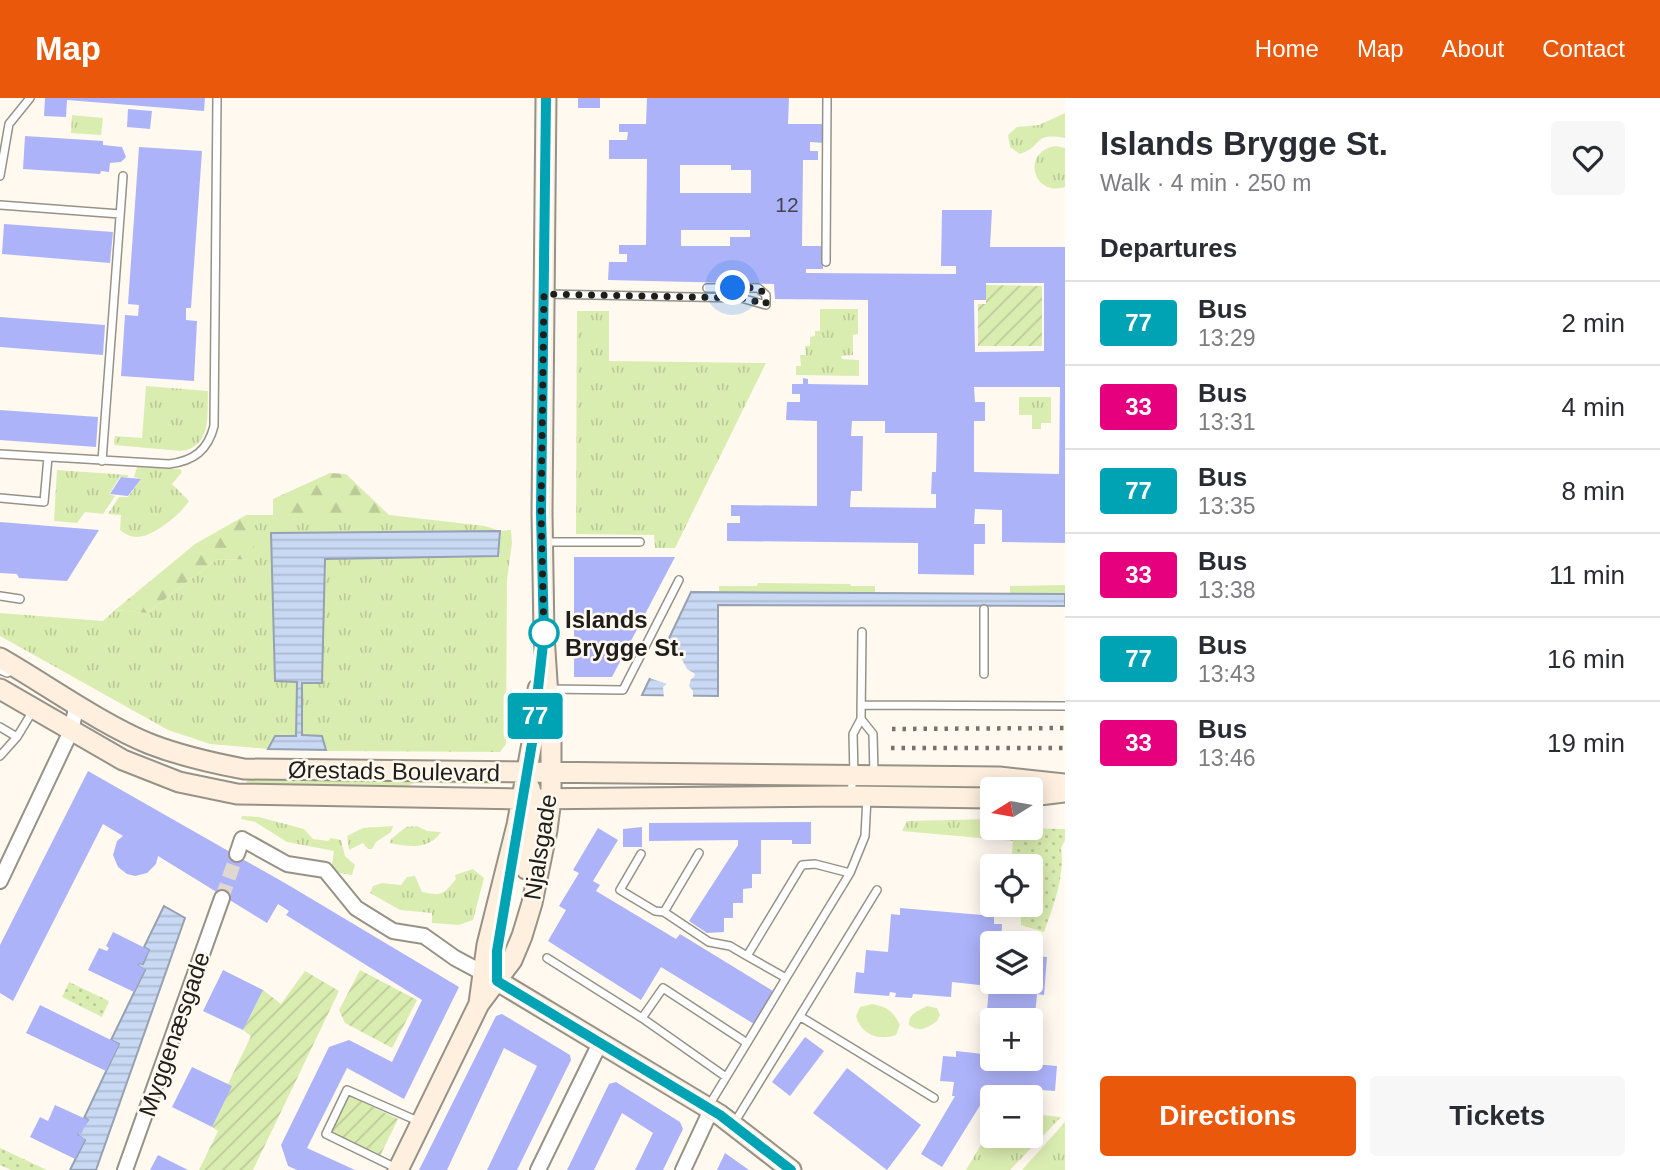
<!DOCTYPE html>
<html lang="en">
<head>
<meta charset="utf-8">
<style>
	body { margin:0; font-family:Helvetica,sans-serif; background:#f7f7f7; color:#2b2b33; height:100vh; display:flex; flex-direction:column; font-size:26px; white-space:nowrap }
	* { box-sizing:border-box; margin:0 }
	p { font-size:23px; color:#7c7c81 }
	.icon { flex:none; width:38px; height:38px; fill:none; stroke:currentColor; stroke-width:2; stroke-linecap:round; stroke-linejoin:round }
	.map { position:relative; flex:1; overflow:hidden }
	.side { display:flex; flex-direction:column; background:#fff; width:595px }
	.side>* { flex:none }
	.badge { padding:0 14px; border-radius:5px; font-size:24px; line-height:46px }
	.needle { width:46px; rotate:259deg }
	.tools { position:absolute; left:980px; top:679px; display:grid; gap:14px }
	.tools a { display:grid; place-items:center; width:63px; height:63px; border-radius:7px; background:#fff; box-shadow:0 4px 18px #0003; font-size:35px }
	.you { position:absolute; width:35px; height:35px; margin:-18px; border:5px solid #fff; border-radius:50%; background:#1a73e8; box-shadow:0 0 0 10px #1a73e833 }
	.map>.badge { position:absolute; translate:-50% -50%; box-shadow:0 0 0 4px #fff }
	h2 { padding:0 35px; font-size:26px; line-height:63px }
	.round { display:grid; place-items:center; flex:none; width:74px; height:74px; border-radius:7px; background:#f7f7f7 }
	.summary { display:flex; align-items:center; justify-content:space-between; height:119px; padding:0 35px }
	h1 { font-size:33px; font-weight:600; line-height:52px }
	.cta { display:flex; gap:14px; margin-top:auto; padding:14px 35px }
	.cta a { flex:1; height:80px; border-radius:7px; background:#ea580c; color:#fff; font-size:28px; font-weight:600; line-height:80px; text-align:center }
	.cta a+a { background:#f7f7f7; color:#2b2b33 }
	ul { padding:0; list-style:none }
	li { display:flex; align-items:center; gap:21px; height:84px; padding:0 35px; border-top:2px solid #e1e1e2 }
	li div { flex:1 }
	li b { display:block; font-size:26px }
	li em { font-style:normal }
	li .badge { min-width:77px; font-weight:700; text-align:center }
	header { display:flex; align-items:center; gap:42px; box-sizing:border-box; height:98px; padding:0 35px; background:#ea580c; color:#fff }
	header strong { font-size:33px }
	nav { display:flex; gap:38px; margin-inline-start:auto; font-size:24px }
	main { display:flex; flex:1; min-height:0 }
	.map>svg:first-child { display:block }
</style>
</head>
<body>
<header>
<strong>Map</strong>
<nav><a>Home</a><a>Map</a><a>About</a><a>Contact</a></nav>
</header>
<main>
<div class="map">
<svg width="1065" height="1072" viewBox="0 0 1065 1072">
	<defs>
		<pattern id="grass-tufts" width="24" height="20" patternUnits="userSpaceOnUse" patternTransform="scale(1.75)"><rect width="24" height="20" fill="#daedb1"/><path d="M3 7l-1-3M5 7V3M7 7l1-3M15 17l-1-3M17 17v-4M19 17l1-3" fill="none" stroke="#bbcb98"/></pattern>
		<pattern id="forest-firs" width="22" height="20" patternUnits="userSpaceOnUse" patternTransform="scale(1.75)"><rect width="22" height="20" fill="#daedb1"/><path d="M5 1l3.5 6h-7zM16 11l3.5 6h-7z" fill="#bbcb98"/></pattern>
		<pattern id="park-dots" width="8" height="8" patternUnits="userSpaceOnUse" patternTransform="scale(1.75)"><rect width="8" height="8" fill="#daedb1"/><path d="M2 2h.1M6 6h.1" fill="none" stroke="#bbcb98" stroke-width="1.8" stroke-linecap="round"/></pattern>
		<pattern id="garden-furrows" width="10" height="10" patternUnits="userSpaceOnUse" patternTransform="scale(1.75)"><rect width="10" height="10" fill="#daedb1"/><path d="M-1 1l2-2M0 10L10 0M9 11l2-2" fill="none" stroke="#bbcb98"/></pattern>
		<pattern id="water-rules" width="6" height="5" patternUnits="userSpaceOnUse" patternTransform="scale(1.75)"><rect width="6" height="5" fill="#c9d9f3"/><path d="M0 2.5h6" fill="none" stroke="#acbad0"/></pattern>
	</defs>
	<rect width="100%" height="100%" fill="#fff9f0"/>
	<path fill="url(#grass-tufts)" d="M1065,15V40C1032,34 1044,48 1020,56L1010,49L1008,37L1017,29L1039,27Z
		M72,17L103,20L101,37L71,35Z
		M1055,48L1065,50V89C1033,99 1021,54 1055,48Z
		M820,211H858V236L853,237V257L841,258L842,261L859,262V278L796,277V268H801L800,257H806L805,248H810V239L815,238V233H820Z
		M577,213H609V263L766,265L675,450H655L654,437L576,436Z
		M146,288L208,293C207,317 212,349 181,353L114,347L115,338L142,340Z
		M1019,299H1051V325H1041V331H1032V317H1019Z
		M137,369L180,371L182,374L172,386L189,403C181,416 152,440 136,439C130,439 125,436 120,432L121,417L108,416L119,399H128L141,381L134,379Z
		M57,372L128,377V379H120L109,396L115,398L103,416L85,414L77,425L54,423Z
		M254,417H389L485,428L500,433L511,432L512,445L507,482L506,646L500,654L326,653L321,638L302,637V584H322L325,461L498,458L271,436L275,583L297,584L296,638H275L268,651L210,646L168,632L0,538V515L103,523L115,512L147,515L216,462L253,461Z
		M758,485L850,486L851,488H875V496L719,494V488H757Z
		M1065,487V496L1061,497H1010V488Z
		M248,679L492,681V686L416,685L394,692L245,689Z
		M242,718L259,719L304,731L313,741L328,743L331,740L341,742L345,758L355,767L352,777L339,775L332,767L334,753L287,744L255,724L241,721Z
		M992,721V730H1014L1013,743L902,733L907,723Z
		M393,728L391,734L376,744L372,751H368L363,745L349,752L347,738L363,730Z
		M417,728L427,733L441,734C429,752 409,749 390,745L391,741L406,729Z
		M473,771L484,780L473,822L459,827L432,825V815L400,812L370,795L373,788L382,785L401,787L407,779L415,778L422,794C442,798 443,797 456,781L455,777Z
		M1031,1016L1061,1019L1010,1072H966L992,1028V1038H1031Z
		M1065,1024V1072H1022Z"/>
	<path fill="url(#forest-firs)" d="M330,375L346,376L389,417H273V401Z
		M246,417H254V461L216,462L147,515L115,512L195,446Z"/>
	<path fill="url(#park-dots)" d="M1014,730L1065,731V742L1061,750C1065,777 1054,807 1044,834L1021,827V807H1031V768H1011Z
		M69,884L109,903L102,919L62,899Z
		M0,1050L47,1072H11L0,1067Z"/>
	<path fill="url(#garden-furrows)" d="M986,187L1042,188V248H978V206H986Z
		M360,872L417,902L392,950L345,925L339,912Z
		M305,873L339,893L253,1072H199L218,1033L212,1029L228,986L251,938L243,932L263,892L281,906Z
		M348,997L398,1021L380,1058L331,1034Z"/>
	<path fill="#daedb1" d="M872,906C886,908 894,914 900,927L896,937C879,943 861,937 856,918L860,909Z
		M927,908L937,910L940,917L937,923C927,930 920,935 909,927C908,916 918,913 927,908Z"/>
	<path fill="url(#water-rules)" stroke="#96a1b2" stroke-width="2" d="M500,433L498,458L325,461L322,585H302V637L322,638L326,652L268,651L275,638H296L297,584L275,583L271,435Z
		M691,494L1065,496V508L718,507V598L642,597Z
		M164,808L185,820L96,1072H70L85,1042L77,1037L78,1035L88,1022L84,1020L119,946L111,942L145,872L137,867L139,865L143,866L149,852L144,849Z"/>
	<path fill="#fff9f0" d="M660,551L680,558L687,571L695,576L694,579L691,581L689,588L693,593V601L664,600L663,589L667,586L647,579Z"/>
	<path fill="#adb3f9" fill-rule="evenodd" d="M45,0H205L204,13L67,2L66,19L44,18Z
		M578,0H600V10H578Z
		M647,0H789L788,26H825V45L810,44V53H818V62H803L802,148H823V171H806V175L956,176V168H941L942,112H992L990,149H1065V445L1002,444V412L975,411L974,426H985V446H974V477L918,476V445L727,443V425H740V418H731V407L817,408V323L786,322L787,304H800V296H792V286H803V280L808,281V286L868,287V202L775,201L774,186L608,182L609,164H627V156H619V147H646L647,61H609V42H627L628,34H619V26H646ZM680,67H731V72H751V95H680ZM681,132H750V139H730V148H681ZM986,185H1044V253L975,254L974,202H986ZM974,289H1060L1059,376L974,374V323H985V304H975ZM852,323H885V335H937L936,374H932L931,396H936V410L850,409L851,393H862L863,338H851Z
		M128,11L152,13L150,31L127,29Z
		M25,38L103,43V47L122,49L126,59L121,64L110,65L109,74L101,73L100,76L23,71Z
		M139,49L202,53L191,210H186V222L197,223L194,283L121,278L125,217L138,218L139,207L128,206Z
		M4,126L113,134L110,165L2,156Z
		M0,219L105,227L103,257L0,249Z
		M0,312L98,319L96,349L0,342Z
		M121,379L141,381L128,398L110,396Z
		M0,424L99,432L67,483L19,480L17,476L0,475Z
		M574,459H675L612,579H574Z
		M88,673L290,788L459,889L404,1001L347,970L307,1050L355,1072H297L288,1068L281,1047L329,949L349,942L392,964L422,902L286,817L289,813L278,806L267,825L158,758L156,766L147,775L135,778L127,776L118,769L113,757L117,743L123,738L103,726L13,903L0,895V847Z
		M811,724V746H792V742H761V776H752V790L743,791V805H733V820H724V834L707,835L689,823L738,747V742L649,743V725Z
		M642,729V749H623V731Z
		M598,730L618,742L593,783L600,787L596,793L676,841L680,836L773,893L754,926L661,869L641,902L548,843L566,812L559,808L579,775L573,772Z
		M900,810L994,818V826H1002L1001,845H992V884H1031V858L1047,859L1044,897L1037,896L1035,918L987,913L989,888L952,884L951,899L913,896L912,900L895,899L896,895L890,894L889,898L854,895L856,874L864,875L866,852L888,854L891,816L900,817Z
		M113,834L149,852L142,866L139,865L137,867L145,871L134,894L88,872L99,850L107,853L109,850L106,848Z
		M223,872L263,892L243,932L203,913Z
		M40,907L119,946L106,973L26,935Z
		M502,916L570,957L571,962L517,1072H487L537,968L504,950L447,1072H419L496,918Z
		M805,939L824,953L790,998L772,984Z
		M956,953L992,957V961H1009V964L1057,968L1055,993L1041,992L1040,1007L1031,1006V999L984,1001L942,1069L921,1056L955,998H952L954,984L940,983L943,958L956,959Z
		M192,969L232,988L212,1029L172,1009Z
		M847,970L921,1027L887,1072L813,1015Z
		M616,984L680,1024L683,1031L663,1072H635L653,1035L622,1015L594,1072H567L609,986Z
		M55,1007L88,1022L81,1036L78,1035L77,1037L85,1041L75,1061L30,1039L40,1019L48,1023Z
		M725,1055L749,1072H717Z
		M158,1057L188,1072H150Z"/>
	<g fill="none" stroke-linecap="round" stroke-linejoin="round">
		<path stroke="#ded8d0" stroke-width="14" stroke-dasharray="14 7" stroke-linecap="butt" d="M222,800L237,756"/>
		<defs>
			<path id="lane" d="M0,78L9,26L30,0
				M0,107L120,116
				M826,164L827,0
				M545,196L741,200L766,207V197L758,190H707
				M0,356L169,366C194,363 208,352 214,328L217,0
				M102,363L123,78
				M0,400L44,404L48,359
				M544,444H640
				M0,498L20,501
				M0,572L7,575L13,572
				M984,576V511
				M548,591L623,592L679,482
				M861,607L1065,608
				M861,621L873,636L874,675
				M0,629L17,639L34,611
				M0,658L17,639
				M850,697L854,677L853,636L861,621L862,534
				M699,755L664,814L709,844L730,848L747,858
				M641,756L620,792L655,813L664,814
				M850,775L815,766L802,767L747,858L786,880L850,775L865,738L867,699
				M547,860L642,920L726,979
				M801,919L934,1000
				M642,920L663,890L747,945L708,1009
				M747,945L786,880
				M733,1027L877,792
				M398,1071L326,1036L347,992L420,1024"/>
			<path id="street" d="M237,756L242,741L287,766L325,772L356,810L393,833L424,838L455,860L483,875
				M0,783L71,633L77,606
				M125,1072L222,800
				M538,1072L600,945
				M683,1072L711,1012"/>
			<path id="secondary" d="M0,560C47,587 101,626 150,646C181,658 212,665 244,671L999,679L1065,686
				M0,591L123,662L179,684L237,696L522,701L850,698L992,700
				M1031,698L1065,694
				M526,771C531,743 538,718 530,690
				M486,876L720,1017L791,1072
				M479,905L487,847L517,727L532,645L538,591
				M398,1072L479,906L512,862L522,838L532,805L547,732L551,701V645L544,537L542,415L546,0"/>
		</defs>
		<use href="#lane" stroke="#979287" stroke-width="10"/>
		<use href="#street" stroke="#979287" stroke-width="18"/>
		<use href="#secondary" stroke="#979287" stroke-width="23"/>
		<use href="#lane" stroke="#fff" stroke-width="7"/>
		<use href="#street" stroke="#fff" stroke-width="14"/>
		<use href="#secondary" stroke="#feefde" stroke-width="19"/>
		<path stroke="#75726c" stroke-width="4.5" stroke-dasharray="3.5 7" stroke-linecap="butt" d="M892,631L1065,630
			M891,650H1065"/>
	</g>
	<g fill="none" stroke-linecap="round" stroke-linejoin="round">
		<defs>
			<path id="line" d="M546,0L541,415L544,537L532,645L497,853V883L720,1017L791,1072"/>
		</defs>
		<use href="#line" stroke="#fff" stroke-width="16"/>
		<use href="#line" stroke="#00a3b4" stroke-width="10"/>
		<path stroke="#201e1a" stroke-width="7" stroke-dasharray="0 12.6" d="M544,535V537L541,415L544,196L741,200L766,206C767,186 748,190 733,190"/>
	</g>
	<circle fill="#fff" stroke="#00a3b4" stroke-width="3.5" cx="544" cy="535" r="14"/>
	<g text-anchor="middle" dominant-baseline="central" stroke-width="5" stroke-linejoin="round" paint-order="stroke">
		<g font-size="21" fill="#434352">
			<text x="787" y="106">12</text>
		</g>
		<g font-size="24" font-weight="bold" fill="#201e1a" stroke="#fff9f0" text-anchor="start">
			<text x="565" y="521">Islands<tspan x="565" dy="28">Brygge St.</tspan></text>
		</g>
		<g font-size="24" fill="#201e1a" stroke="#fff9f0">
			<text transform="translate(394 673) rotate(1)">Ørestads Boulevard</text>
			<text transform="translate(540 749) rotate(-81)">Njalsgade</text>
			<text transform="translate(174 936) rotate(-71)">Myggenæsgade</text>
		</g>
	</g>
</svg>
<div class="tools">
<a><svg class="needle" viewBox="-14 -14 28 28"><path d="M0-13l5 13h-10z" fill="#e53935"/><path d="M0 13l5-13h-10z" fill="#7c7c81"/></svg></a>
<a><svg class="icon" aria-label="locate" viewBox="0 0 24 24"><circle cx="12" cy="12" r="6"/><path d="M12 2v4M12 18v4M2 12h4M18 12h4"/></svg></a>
<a><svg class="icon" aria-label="layers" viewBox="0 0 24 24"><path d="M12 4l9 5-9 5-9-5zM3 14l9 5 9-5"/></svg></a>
<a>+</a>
<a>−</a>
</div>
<div class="you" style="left:733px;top:190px"></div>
<b class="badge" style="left:535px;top:618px;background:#00a3b4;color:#fff">77</b>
</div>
<section class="side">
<div class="summary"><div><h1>Islands Brygge St.</h1><p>Walk · 4 min · 250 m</p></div><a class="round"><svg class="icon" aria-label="heart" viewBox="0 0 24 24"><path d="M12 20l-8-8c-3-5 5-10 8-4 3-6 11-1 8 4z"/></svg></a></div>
<h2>Departures</h2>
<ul>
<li><span class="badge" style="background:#00a3b4;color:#fff">77</span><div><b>Bus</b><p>13:29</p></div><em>2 min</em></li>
<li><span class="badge" style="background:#e6007e;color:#fff">33</span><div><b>Bus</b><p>13:31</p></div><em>4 min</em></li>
<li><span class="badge" style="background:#00a3b4;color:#fff">77</span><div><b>Bus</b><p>13:35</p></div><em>8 min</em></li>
<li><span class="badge" style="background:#e6007e;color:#fff">33</span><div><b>Bus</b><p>13:38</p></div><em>11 min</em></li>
<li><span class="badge" style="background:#00a3b4;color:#fff">77</span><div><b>Bus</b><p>13:43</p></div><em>16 min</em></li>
<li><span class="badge" style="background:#e6007e;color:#fff">33</span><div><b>Bus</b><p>13:46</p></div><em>19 min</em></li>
</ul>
<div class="cta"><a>Directions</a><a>Tickets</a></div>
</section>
</main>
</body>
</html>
